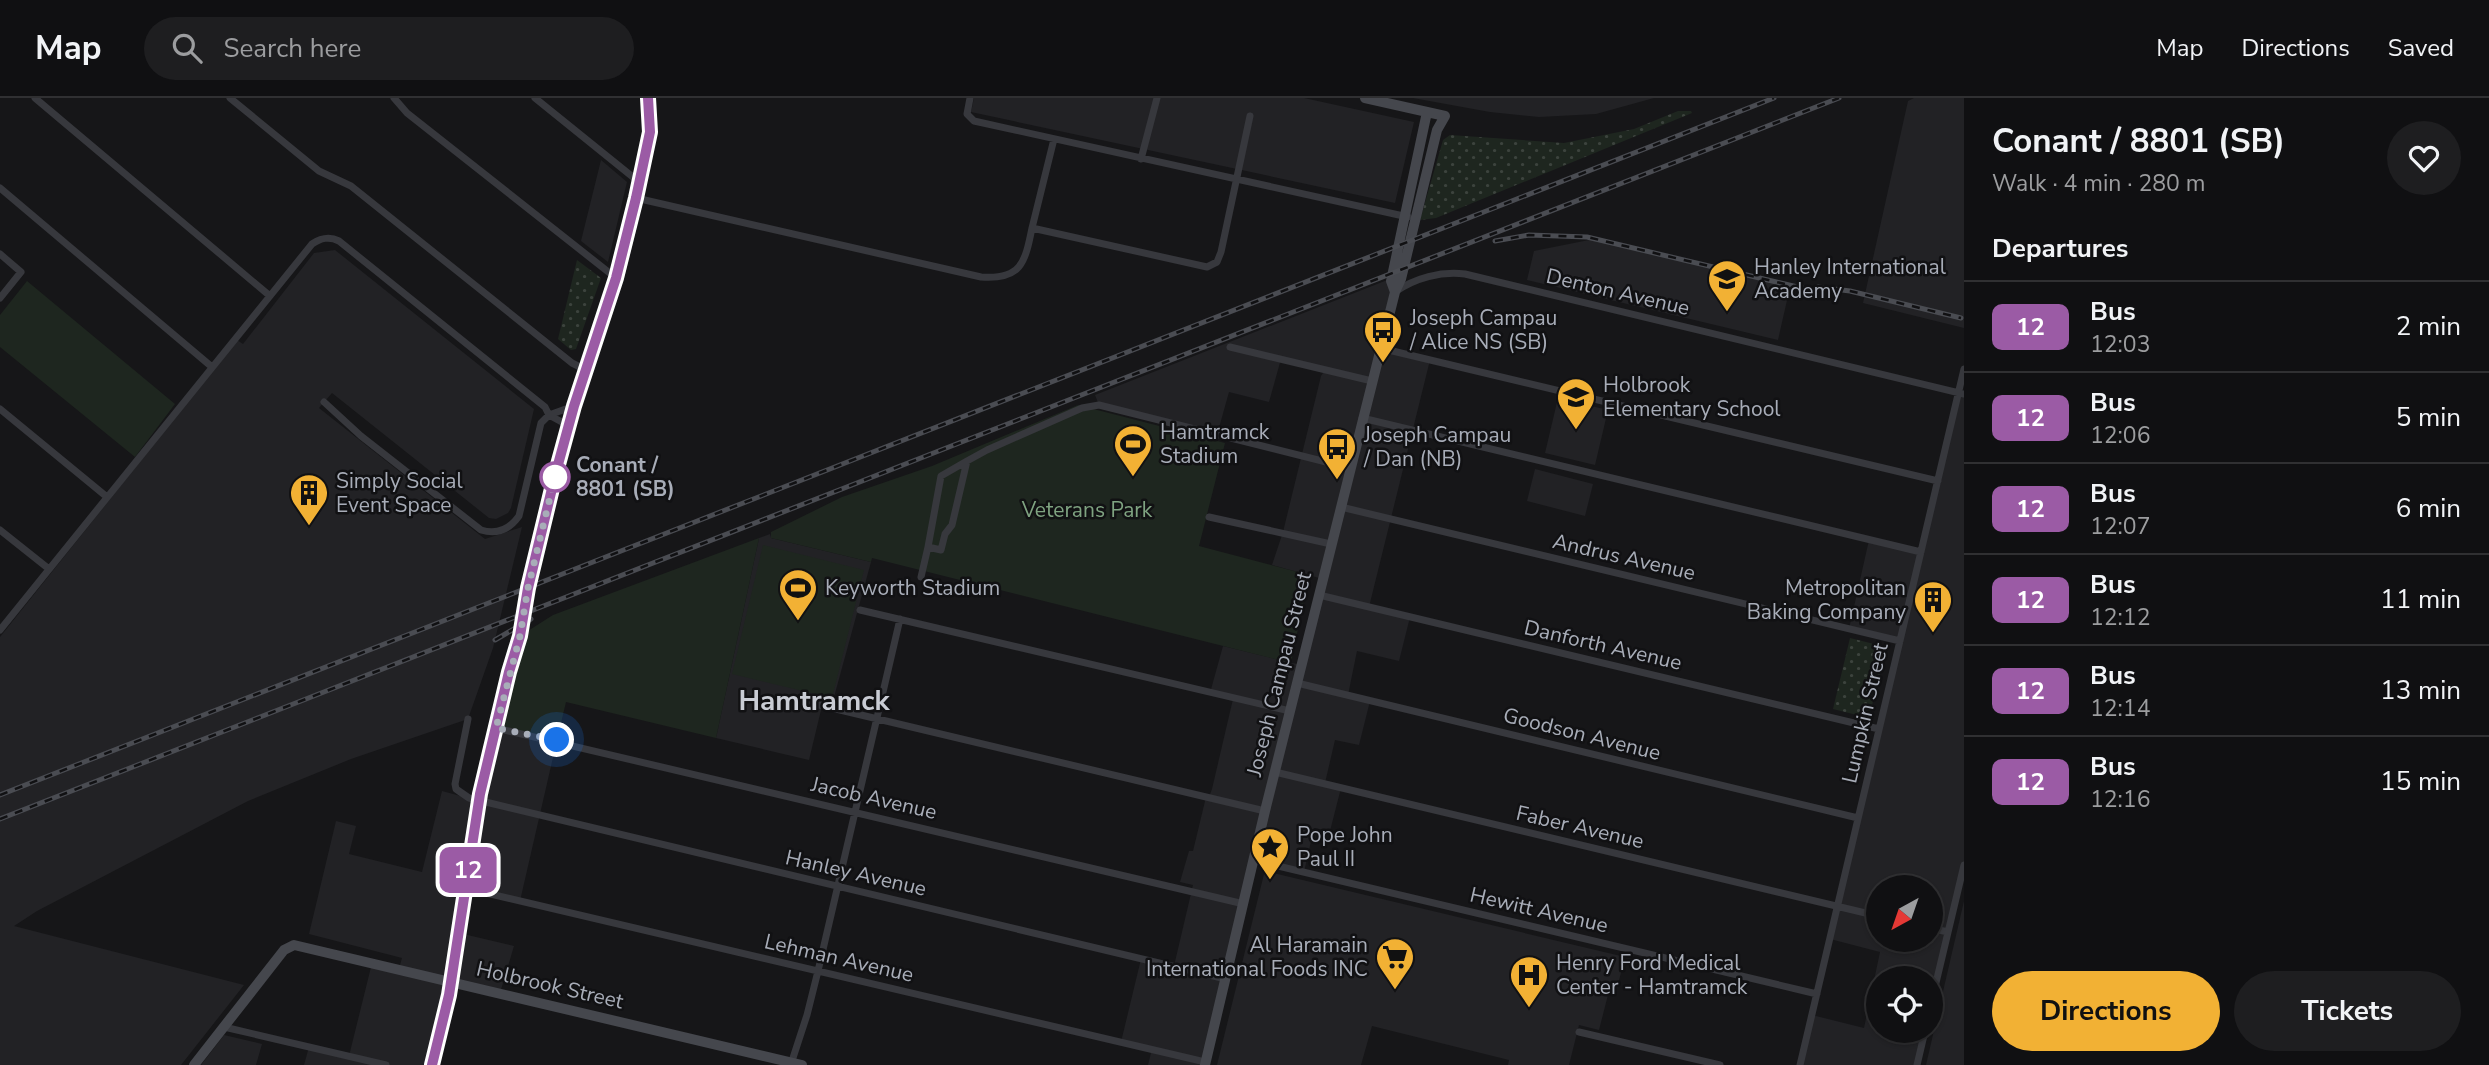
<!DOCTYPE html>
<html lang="en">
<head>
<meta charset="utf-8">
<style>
	body { margin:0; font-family:"Nunito Sans",sans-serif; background:#1e1e20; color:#f1f3f6; height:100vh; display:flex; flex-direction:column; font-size:26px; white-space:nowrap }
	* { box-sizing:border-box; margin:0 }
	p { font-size:23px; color:#9c9d9f }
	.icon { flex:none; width:38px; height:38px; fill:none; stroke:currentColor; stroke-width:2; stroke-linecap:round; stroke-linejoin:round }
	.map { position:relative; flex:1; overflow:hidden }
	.details { display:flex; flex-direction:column; background:#101012; width:525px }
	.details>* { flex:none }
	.badge { padding:0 14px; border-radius:10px; font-size:24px; line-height:46px }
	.needle { width:46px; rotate:220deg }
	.buttons { position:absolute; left:1866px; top:777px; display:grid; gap:14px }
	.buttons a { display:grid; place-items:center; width:77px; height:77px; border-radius:50%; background:#101012; box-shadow:0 2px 5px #0004,0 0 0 2px #303032; font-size:35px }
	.you { position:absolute; width:35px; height:35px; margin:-18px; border:5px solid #fff; border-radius:50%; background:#1a73e8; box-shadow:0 0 0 10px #1a73e833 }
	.map>.badge { position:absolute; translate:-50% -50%; box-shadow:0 0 0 4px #fff }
	h2 { padding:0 28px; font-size:26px; line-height:63px }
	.round { display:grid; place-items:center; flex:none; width:74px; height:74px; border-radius:37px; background:#1e1e20 }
	.summary { display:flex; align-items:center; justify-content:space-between; height:119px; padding:0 28px }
	h1 { font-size:33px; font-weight:700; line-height:52px }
	.cta { display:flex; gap:14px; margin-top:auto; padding:14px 28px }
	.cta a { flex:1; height:80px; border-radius:42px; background:#f2b134; color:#111; font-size:28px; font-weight:700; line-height:80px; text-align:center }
	.cta a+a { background:#1e1e20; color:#f1f3f6 }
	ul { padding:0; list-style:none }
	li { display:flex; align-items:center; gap:21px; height:91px; padding:0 28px; border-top:2px solid #303032 }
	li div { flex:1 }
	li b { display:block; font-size:26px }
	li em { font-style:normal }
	li .badge { min-width:77px; font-weight:700; text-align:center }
	header { display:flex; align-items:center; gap:42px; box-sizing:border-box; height:98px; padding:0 35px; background:#101012; border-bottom:2px solid #303032 }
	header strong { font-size:33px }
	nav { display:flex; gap:38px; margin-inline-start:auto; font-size:24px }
	.search { width:490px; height:63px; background:#1e1e20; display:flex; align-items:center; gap:18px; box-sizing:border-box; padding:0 24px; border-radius:38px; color:#9c9d9f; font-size:26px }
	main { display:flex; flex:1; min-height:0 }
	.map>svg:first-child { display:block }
</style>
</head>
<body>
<header>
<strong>Map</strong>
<div class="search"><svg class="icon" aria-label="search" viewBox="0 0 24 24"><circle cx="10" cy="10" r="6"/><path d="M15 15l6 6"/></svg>Search here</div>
<nav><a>Map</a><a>Directions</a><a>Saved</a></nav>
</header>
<main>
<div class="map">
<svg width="1964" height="967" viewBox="0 0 1964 967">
	<defs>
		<pattern id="grass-dots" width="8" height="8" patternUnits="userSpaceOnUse" patternTransform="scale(1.75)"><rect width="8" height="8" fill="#1e261f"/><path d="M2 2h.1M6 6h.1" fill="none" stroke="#3c433d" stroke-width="1.8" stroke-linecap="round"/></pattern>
	</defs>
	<rect width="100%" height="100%" fill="#161618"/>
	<path fill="#222225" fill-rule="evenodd" d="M974,0H1304L1414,24L1395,105L971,14Z
		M1413,0H1654L1596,16L1539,19L1490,14Z
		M1914,0H1964V230L1863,205L1908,3Z
		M601,62L627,84L608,164L581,143Z
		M1594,141L1790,189L1778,242L1527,182L1534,153Z
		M335,152L534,311L511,410L508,415L496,421L489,420L332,295L319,310L485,441L522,429L493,550L468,621L351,661L248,703L37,813L14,828L244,887L181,967H0V539L237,242L243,246L314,155Z
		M1400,177L1380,250L1430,262L1369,509L1410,519L1399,563L1357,553L1348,597L1370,603L1359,647L1335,642L1325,685L1341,690L1330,733L1314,730L1304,774L1254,762L1205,967H1148L1152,951L1121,944L1141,861L1174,868L1193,787L1180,784L1189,753H1193L1206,699H1209L1212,691L1233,601L1210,595L1223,548L1301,567L1323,481L1272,467L1283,434L1321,278L1325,272L1281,261L1269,304L1229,294L1217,337L1099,307L1095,297Z
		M1959,294L1964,296V767L1930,910V880H1878V933H1925L1917,967H1800L1812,917L1864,930L1880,854L1830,841L1900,543L1849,531L1869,442L1920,454ZM1878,789H1930V842H1878Z
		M1558,300L1608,312L1595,367L1545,355Z
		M1535,371L1593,386L1585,418L1527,403Z
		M770,436L771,440L871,464L831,610L822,608L809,662L716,640L759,440Z
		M496,630L557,642L520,803L466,790L459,835L514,848L500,895L451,883L432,967H304L309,949L349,958L372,865L399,871L402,860L309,836L336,723L356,728L349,756L422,774L442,693L479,703Z
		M1269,774L1625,859L1616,894L1609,893L1599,932L1579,927L1569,967H1508L1509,962L1372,928L1361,967H1217L1264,776Z
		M1964,803V967H1926Z
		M224,937L262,946L256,967H201Z"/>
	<path fill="url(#grass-dots)" d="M1678,13H1691L1692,15L1436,120L1420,122L1443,42L1450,37L1564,45L1634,31Z
		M577,162L601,180L576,251L571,252L558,241Z
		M1850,540L1886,549L1869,620L1833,611Z"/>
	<path fill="#1e261f" d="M27,183L175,306L135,359L0,249V217Z
		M1078,307L1225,345L1199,448L1309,477L1291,565L872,460L871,464L771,440V434L842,399L932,368Z
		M759,440L716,640L566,604L557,642L496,630L520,538L553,517Z
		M763,447L864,472L832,600L732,576Z"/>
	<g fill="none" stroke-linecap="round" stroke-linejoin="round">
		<path stroke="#37383d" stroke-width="7" d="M35,0L270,198
			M230,0L319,73L351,88L572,265L586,272
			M394,0L407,15L616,180
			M535,0L639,84
			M970,0L967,16L974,23L1408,119
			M1054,41L1032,130L1207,169L1217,164L1221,154L1250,18
			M1141,61L1157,0
			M0,90L212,269
			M636,100L981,179C1021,182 1025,165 1032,130
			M0,156L21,174L0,200
			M1395,194C1415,180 1441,173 1465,176L1964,296
			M1230,249L1372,283
			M1380,250L1938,383
			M324,304L361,338L481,432C497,437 509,432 519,418L541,325L549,317L574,308
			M0,311L107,399
			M1362,320L1921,454
			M967,363L941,378L928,449L941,452L945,436L952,427L967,363L987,352L1082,310L1099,307L1350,370
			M1341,409L1900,543
			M1209,419L1331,446
			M0,432L49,471
			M921,479L928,449
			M1319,497L1879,631
			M860,512L1290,613
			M0,532L312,146C321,140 329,138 339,143L545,309L549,317L569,328
			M1297,585L1858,720
			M819,607L1265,713
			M468,621L455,686L456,691L469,700L1226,881
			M496,630L1244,806
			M1275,674L1878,818
			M1253,762L1817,896
			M465,790L1205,964
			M1930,830L1948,834
			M1930,910L1964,767
			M224,929L386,967
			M1579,934L1720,967
			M791,966L807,917L818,873L900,521
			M1800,967L1964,271
			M1917,967L1925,933"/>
		<path stroke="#45474d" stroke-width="10" d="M1365,0L1445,18L1437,32L1401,181L1395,194L1391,183L1427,14
			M194,967L284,852L294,847L802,967
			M432,967L455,862L479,703L509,574L520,538L556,374L574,308L616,180L636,100L650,34L648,0
			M1205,967L1265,713L1395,194"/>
		<defs>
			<path id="rail" d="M1495,143L1529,137L1587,139L1827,196
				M1818,189L1850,193L1961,220
				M495,542L531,521
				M0,697L1774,0
				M0,721L1839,0"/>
		</defs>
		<use href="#rail" stroke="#4a4c52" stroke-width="5"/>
		<use href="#rail" stroke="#111113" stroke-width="2.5" stroke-dasharray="8" stroke-linecap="butt"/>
	</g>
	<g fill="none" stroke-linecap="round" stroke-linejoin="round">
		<defs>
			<path id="line" d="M432,967L449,897L480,696L509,574L520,538L528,490L556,374L574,308L616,180L636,100L650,34L648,0"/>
		</defs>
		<use href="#line" stroke="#fff" stroke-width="16"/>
		<use href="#line" stroke="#9b5ba5" stroke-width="10"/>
		<path stroke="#a8adb8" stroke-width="7" stroke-dasharray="0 12.6" d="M555,379L528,490L520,538L496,630L557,642"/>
	</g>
	<defs>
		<symbol id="school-pin" viewBox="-11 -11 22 30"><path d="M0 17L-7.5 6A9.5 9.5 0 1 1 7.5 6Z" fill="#f2b134" stroke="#111113"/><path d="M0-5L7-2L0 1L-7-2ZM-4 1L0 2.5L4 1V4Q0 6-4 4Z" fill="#111"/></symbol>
		<symbol id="bus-pin" viewBox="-11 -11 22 30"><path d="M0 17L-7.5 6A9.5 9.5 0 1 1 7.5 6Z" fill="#f2b134" stroke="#111113"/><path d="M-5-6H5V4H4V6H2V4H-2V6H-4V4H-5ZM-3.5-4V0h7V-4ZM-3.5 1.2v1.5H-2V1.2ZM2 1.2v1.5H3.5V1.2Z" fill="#111"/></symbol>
		<symbol id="stadium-pin" viewBox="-11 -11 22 30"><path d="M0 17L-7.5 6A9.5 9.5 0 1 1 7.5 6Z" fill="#f2b134" stroke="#111113"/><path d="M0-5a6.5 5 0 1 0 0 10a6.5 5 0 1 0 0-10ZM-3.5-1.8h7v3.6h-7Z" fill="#111"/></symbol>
		<symbol id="building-pin" viewBox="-11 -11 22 30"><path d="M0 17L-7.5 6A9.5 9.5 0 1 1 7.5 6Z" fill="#f2b134" stroke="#111113"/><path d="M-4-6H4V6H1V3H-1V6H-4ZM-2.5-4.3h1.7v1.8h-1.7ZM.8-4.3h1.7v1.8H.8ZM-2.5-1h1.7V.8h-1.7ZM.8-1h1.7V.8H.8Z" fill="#111"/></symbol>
		<symbol id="sight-pin" viewBox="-11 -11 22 30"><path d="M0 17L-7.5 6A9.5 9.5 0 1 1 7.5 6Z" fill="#f2b134" stroke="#111113"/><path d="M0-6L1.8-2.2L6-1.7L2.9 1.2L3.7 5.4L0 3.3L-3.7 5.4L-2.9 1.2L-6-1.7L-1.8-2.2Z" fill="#111"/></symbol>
		<symbol id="supermarket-pin" viewBox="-11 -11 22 30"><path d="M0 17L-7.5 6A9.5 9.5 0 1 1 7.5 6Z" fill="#f2b134" stroke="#111113"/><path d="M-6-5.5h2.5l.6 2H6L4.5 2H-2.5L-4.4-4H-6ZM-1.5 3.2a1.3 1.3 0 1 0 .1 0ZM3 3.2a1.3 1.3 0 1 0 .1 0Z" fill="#111"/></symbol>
		<symbol id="hospital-pin" viewBox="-11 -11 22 30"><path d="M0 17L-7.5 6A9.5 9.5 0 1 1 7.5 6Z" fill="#f2b134" stroke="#111113"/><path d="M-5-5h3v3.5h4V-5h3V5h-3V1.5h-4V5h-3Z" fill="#111"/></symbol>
	</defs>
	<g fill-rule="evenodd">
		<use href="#school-pin" x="1705" y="159" width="44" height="60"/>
		<use href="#bus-pin" x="1361" y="210" width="44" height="60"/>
		<use href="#school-pin" x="1554" y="277" width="44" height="60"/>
		<use href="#stadium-pin" x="1111" y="324" width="44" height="60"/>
		<use href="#bus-pin" x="1315" y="327" width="44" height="60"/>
		<use href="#building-pin" x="287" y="373" width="44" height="60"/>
		<use href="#stadium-pin" x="776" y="468" width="44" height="60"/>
		<use href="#building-pin" x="1911" y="480" width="44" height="60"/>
		<use href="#sight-pin" x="1248" y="727" width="44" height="60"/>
		<use href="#supermarket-pin" x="1373" y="837" width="44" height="60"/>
		<use href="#hospital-pin" x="1507" y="855" width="44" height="60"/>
	</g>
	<circle fill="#fff" stroke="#9b5ba5" stroke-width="3.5" cx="555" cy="379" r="14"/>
	<g text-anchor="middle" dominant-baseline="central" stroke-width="5" stroke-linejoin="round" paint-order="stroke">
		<g font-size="21" fill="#a8adb8" stroke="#111113" text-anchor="start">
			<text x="1754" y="169">Hanley International<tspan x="1754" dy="24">Academy</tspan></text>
			<text x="1410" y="220">Joseph Campau<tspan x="1410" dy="24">/ Alice NS (SB)</tspan></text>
			<text x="1603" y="287">Holbrook<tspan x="1603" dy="24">Elementary School</tspan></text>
			<text x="1160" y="334">Hamtramck<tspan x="1160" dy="24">Stadium</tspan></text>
			<text x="1364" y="337">Joseph Campau<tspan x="1364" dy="24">/ Dan (NB)</tspan></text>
			<text x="336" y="383">Simply Social<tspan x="336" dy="24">Event Space</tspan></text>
			<text x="825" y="490">Keyworth Stadium</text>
			<text x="1906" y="490" text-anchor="end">Metropolitan<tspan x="1906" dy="24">Baking Company</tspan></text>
			<text x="1297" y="737">Pope John<tspan x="1297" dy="24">Paul II</tspan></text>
			<text x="1368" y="847" text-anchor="end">Al Haramain<tspan x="1368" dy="24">International Foods INC</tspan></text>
			<text x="1556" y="865">Henry Ford Medical<tspan x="1556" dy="24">Center - Hamtramck</tspan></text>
		</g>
		<g font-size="21" fill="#a8adb8" stroke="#111113">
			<text transform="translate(1618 194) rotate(13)">Denton Avenue</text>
			<text transform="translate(1624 459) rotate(13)">Andrus Avenue</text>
			<text transform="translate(1603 547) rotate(13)">Danforth Avenue</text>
			<text transform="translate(1279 576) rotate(-76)">Joseph Campau Street</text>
			<text transform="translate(1865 615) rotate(-77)">Lumpkin Street</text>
			<text transform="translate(1582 636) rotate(14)">Goodson Avenue</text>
			<text transform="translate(874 700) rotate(13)">Jacob Avenue</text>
			<text transform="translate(1580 729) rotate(13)">Faber Avenue</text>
			<text transform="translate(856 775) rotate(13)">Hanley Avenue</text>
			<text transform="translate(1539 812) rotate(13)">Hewitt Avenue</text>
			<text transform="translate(839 860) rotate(13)">Lehman Avenue</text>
			<text transform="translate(550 887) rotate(13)">Holbrook Street</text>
		</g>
		<g font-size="21" font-weight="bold" fill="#a8adb8" stroke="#111113" text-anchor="start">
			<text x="576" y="367">Conant /<tspan x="576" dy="24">8801 (SB)</tspan></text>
		</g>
		<g font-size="21" fill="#7fa381" stroke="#111113">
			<text x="1087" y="412">Veterans Park</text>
		</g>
		<g font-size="28" font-weight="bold" fill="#c9ccd4" stroke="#111113">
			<text x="814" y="603">Hamtramck</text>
		</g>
	</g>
</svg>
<div class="buttons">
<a><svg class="needle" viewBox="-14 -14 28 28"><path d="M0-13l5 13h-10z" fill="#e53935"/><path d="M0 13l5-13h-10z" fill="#9c9d9f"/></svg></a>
<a><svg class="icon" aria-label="locate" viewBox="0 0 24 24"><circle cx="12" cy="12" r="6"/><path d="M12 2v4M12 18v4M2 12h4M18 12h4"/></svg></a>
</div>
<div class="you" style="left:557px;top:642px"></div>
<b class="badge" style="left:468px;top:772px;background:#9b5ba5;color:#fff">12</b>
</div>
<section class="details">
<div class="summary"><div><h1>Conant / 8801 (SB)</h1><p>Walk · 4 min · 280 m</p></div><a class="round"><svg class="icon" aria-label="heart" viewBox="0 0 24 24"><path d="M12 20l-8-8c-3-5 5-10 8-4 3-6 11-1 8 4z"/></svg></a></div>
<h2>Departures</h2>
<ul>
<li><span class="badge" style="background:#9b5ba5;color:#fff">12</span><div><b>Bus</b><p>12:03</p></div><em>2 min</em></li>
<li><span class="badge" style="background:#9b5ba5;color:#fff">12</span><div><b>Bus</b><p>12:06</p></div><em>5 min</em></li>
<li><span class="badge" style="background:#9b5ba5;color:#fff">12</span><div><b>Bus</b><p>12:07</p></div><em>6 min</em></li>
<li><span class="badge" style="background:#9b5ba5;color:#fff">12</span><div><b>Bus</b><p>12:12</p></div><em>11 min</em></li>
<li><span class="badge" style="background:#9b5ba5;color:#fff">12</span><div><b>Bus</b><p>12:14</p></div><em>13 min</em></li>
<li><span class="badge" style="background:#9b5ba5;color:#fff">12</span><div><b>Bus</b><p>12:16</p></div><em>15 min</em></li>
</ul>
<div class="cta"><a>Directions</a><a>Tickets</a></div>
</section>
</main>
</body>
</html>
